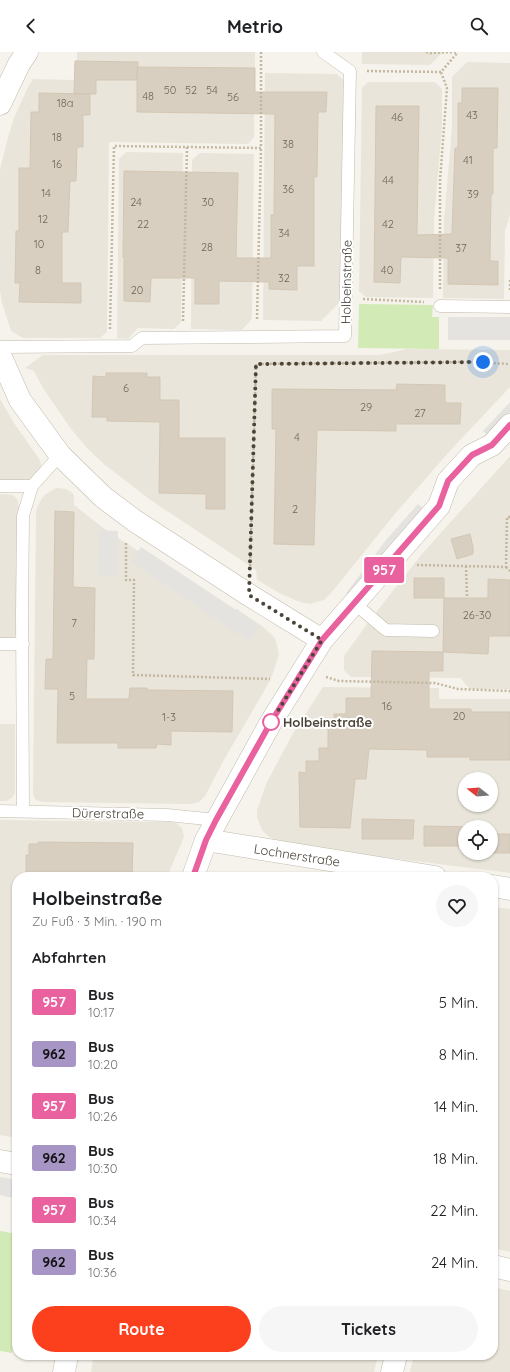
<!DOCTYPE html>
<html lang="de">
<head>
<meta charset="utf-8">
<style>
	body { margin:0; font-family:Quicksand,sans-serif; background:#f6f6f6; color:#202124; height:100vh; display:flex; flex-direction:column; font-size:15px; white-space:nowrap }
	* { box-sizing:border-box; margin:0 }
	p { font-size:13px; color:#757577 }
	.icon { flex:none; width:22px; height:22px; fill:none; stroke:currentColor; stroke-width:2; stroke-linecap:round; stroke-linejoin:round }
	.map { position:relative; flex:1; overflow:hidden }
	.drawer { position:absolute; left:12px; top:820px; width:486px; height:488px; display:flex; flex-direction:column; background:#fff; border-radius:16px; box-shadow:0 1px 3px #0004 }
	.drawer>* { flex:none }
	.badge { padding:0 8px; border-radius:3px; font-size:14px; line-height:26px }
	.needle { width:26px; rotate:287deg }
	.buttons { position:absolute; left:458px; top:720px; display:grid; gap:8px }
	.buttons a { display:grid; place-items:center; width:40px; height:40px; border-radius:50%; background:#fff; box-shadow:0 1px 3px #0004; font-size:20px }
	.you { position:absolute; width:20px; height:20px; margin:-10px; border:3px solid #fff; border-radius:50%; background:#1a73e8; box-shadow:0 0 0 6px #1a73e833 }
	.map>.badge { position:absolute; translate:-50% -50%; box-shadow:0 0 0 2px #fff }
	h2 { padding:0 20px; font-size:15px; line-height:36px }
	.round { display:grid; place-items:center; flex:none; width:42px; height:42px; border-radius:21px; background:#f6f6f6 }
	.overview { display:flex; align-items:center; justify-content:space-between; height:68px; padding:0 20px }
	h1 { font-size:19px; font-weight:700; line-height:30px }
	.primary-button { display:flex; gap:8px; margin-top:auto; padding:8px 20px }
	.primary-button a { flex:1; height:46px; border-radius:24px; background:#fc3f1d; color:#fff; font-size:16px; font-weight:700; line-height:46px; text-align:center }
	.primary-button a+a { background:#f6f6f6; color:#202124 }
	ul { padding:0; list-style:none }
	li { display:flex; align-items:center; gap:12px; height:52px; padding:0 20px }
	li div { flex:1 }
	li b { display:block; font-size:15px }
	li em { font-style:normal }
	li .badge { min-width:44px; font-weight:700; text-align:center }
	header { display:flex; justify-content:space-between; align-items:center; height:52px; padding:0 20px; background:#fff; font-size:18px; font-weight:700 }
	.map>svg:first-child { display:block }
</style>
</head>
<body>
<header><svg class="icon" aria-label="back" viewBox="0 0 24 24"><path d="M15 5l-7 7 7 7"/></svg>Metrio<svg class="icon" aria-label="search" viewBox="0 0 24 24"><circle cx="10" cy="10" r="6"/><path d="M15 15l6 6"/></svg></header>
<div class="map">
<svg width="510" height="1320" viewBox="0 0 510 1320">
	<rect width="100%" height="100%" fill="#f6f3ec"/>
	<path fill="#eae5da" fill-rule="evenodd" d="M77,0H255L254,85L248,92L109,90L107,280L100,286H23L11,279L2,251L0,238V118L8,85L14,66L28,35L33,27L74,28L75,9L77,8Z
		M362,0H443L430,13L362,12Z
		M467,10L510,11V163L505,179L504,247L443,246L444,169L452,75V25Z
		M265,21L337,22L344,29L342,248L321,269L263,268Z
		M368,30H435L442,37V75L434,168L433,246L366,245L359,239L362,36Z
		M126,100L183,101L181,270L174,277L138,276L128,287L117,286L119,107Z
		M200,101L254,102L252,267L242,278L191,277L192,108Z
		M407,297L510,298V335L448,401L394,463L332,540L324,548L310,552L300,550L281,542L257,528L256,518L152,449L105,413L87,396L71,377L43,336L34,319L25,316L43,303H380Z
		M0,347L14,371L40,408L41,413L39,422L33,429L0,430Z
		M510,404V637H470L460,626L351,625L344,618V604L370,568L422,502Z
		M56,436L66,437L71,440L74,443V453L102,475L228,559L237,557L262,574L275,586L279,602L272,624L263,641L225,706L205,744L199,750L191,752L43,750L36,748L34,745L33,741L36,461L37,456L42,446L46,442Z
		M0,442L13,443L17,447L19,454L17,580L14,586L0,589Z
		M323,635L439,636V647H510V821L319,797L277,789L268,784L262,778L257,765V758L267,730L292,683ZM465,727H491V753H465ZM465,775H491V801H465Z
		M0,672H15V741L12,746L6,749H0Z
		M0,768L171,770L176,771L182,776L184,785L167,825H17V1086L0,1083Z
		M493,855L510,857V1200L493,1196Z
		M493,1235L510,1239V1320H410L414,1303H493Z
		M94,1303H378L374,1320H91Z"/>
	<path fill="#d2eab5" d="M359,252L433,253L432,265H439V297L358,296Z
		M0,1179L17,1182V1270L12,1301L0,1299Z"/>
	<path fill="#e5e3e0" d="M448,265H510V288H448Z
		M510,350V360L488,384L483,379Z
		M418,452L423,456L351,545L346,541L386,488Z
		M99,478L118,479L117,524L98,523Z
		M141,495L260,574L249,590L131,510Z
		M0,1125L17,1128V1147L0,1143Z"/>
	<path fill="#d8cfc1" stroke="#d3c7b4" d="M75,9L138,10L137,28H96V42H74Z
		M137,15L255,16V40H327L326,60H318L317,125H314V214H297V238L269,237V230L219,229V252H195V226H151L150,250L124,249V205H123L124,119L238,121L236,206H271V163H274L275,62L137,60Z
		M462,36H498L497,96H493V142H491L490,209H498V233L448,232V206L401,205L400,231L374,230L376,54H419L417,183L452,182L455,96H458V51H462Z
		M39,41L90,42V63H83V95H77L76,129H70L68,180H62V231H81V251L19,250L20,231H15L16,179H19V116H30L31,60H39Z
		M106,321H147V325H160V348H179V386H225V457H206V442L159,441L160,370L107,369V365H92L93,324L106,325Z
		M397,332L445,333V351H461L460,372H396V379L317,378L314,493L274,492L276,377H272V337L396,338Z
		M55,459L74,460L73,535L95,536L94,607H87L86,647H129L130,636H147V638L233,639L232,680L171,679V693L157,692L156,696H118V691H57L58,637H45L46,607H53Z
		M470,482L473,495V502L457,507L451,487Z
		M414,526H444V546H488V527L510,528V584H489L488,602L443,600L444,546H414Z
		M372,599L443,600V619H429V657H471V660H510V708H470V705H427V698L369,697L366,727H355L350,776L300,775L299,720L306,721V709H319V696H328V676H334V662H346V646H371Z
		M362,767L414,768L413,787H362Z
		M424,774L475,775H465V794H424Z
		M491,782H510V801H486H491Z
		M38,790L133,791L132,825H26V803H29V792H38Z"/>
	<g fill="none" stroke-linecap="round" stroke-linejoin="round">
		<defs>
			<path id="lane" d="M440,254L510,255
				M0,295L132,294L142,286L345,284L350,19L323,0
				M0,434H32
				M355,552L386,578L433,579
				M0,592H23
				M0,759L167,763L217,768
				M23,759L22,561L23,464L32,434L60,403"/>
			<path id="street" d="M0,52L19,12L27,0
				M0,303L20,348L60,403L103,445L135,469L249,543L322,588
				M206,788L435,825
				M193,825L206,788L217,768L271,670L322,588L439,454L448,429L472,403L492,393L510,373
				M493,834L510,837
				M0,1109L17,1112
				M493,1214L510,1218
				M64,1320L67,1303
				M392,1320L396,1303"/>
		</defs>
		<use href="#lane" stroke="#c2bbae" stroke-width="13"/>
		<use href="#street" stroke="#c2bbae" stroke-width="23"/>
		<path stroke="#c4b79f" stroke-width="2.5" stroke-dasharray="2 2" stroke-linecap="butt" d="M426,0L430,1L456,0
			M367,19L441,20L458,0
			M440,237V128L447,36L441,20
			M510,238V226
			M363,247L424,250
			M257,267L261,96
			M183,269L187,95
			M110,277L114,94L261,96V0
			M126,491V528H134L133,623L270,627
			M417,513L506,515L507,465H510
			M466,514L467,546
			M506,515L510,519
			M250,518L256,312L469,310L510,312
			M326,625L339,629L435,631L458,637L510,639"/>
		<use href="#lane" stroke="#fff" stroke-width="12"/>
		<use href="#street" stroke="#fff" stroke-width="22"/>
	</g>
	<g fill="none" stroke-linecap="round" stroke-linejoin="round">
		<defs>
			<path id="line" d="M193,825L206,788L216,768L271,670L322,588L439,454L448,429L472,403L492,393L510,373"/>
		</defs>
		<use href="#line" stroke="#fff" stroke-width="9"/>
		<use href="#line" stroke="#e9619e" stroke-width="6"/>
		<path stroke="#4b4439" stroke-width="4" stroke-dasharray="0 7.2" d="M271,670L322,588L249,543L256,312L483,310"/>
	</g>
	<circle fill="#fff" stroke="#e9619e" stroke-width="2" cx="271" cy="670" r="8"/>
	<g text-anchor="middle" dominant-baseline="central" stroke-width="4" stroke-linejoin="round" paint-order="stroke">
		<g font-size="11" fill="#6e675b">
			<text x="170" y="38">50</text>
			<text x="191" y="38">52</text>
			<text x="212" y="38">54</text>
			<text x="148" y="44">48</text>
			<text x="233" y="45">56</text>
			<text x="65" y="51">18a</text>
			<text x="472" y="63">43</text>
			<text x="397" y="65">46</text>
			<text x="57" y="85">18</text>
			<text x="288" y="92">38</text>
			<text x="468" y="108">41</text>
			<text x="57" y="112">16</text>
			<text x="388" y="128">44</text>
			<text x="288" y="137">36</text>
			<text x="46" y="141">14</text>
			<text x="473" y="142">39</text>
			<text x="136" y="150">24</text>
			<text x="208" y="150">30</text>
			<text x="43" y="167">12</text>
			<text x="143" y="172">22</text>
			<text x="388" y="172">42</text>
			<text x="284" y="181">34</text>
			<text x="39" y="192">10</text>
			<text x="207" y="195">28</text>
			<text x="461" y="196">37</text>
			<text x="38" y="218">8</text>
			<text x="387" y="218">40</text>
			<text x="284" y="226">32</text>
			<text x="137" y="238">20</text>
			<text x="126" y="336">6</text>
			<text x="366" y="355">29</text>
			<text x="420" y="361">27</text>
			<text x="297" y="385">4</text>
			<text x="295" y="457">2</text>
			<text x="477" y="563">26-30</text>
			<text x="74" y="571">7</text>
			<text x="72" y="644">5</text>
			<text x="387" y="654">16</text>
			<text x="459" y="664">20</text>
			<text x="169" y="665">1-3</text>
		</g>
		<g font-size="13" fill="#4b4439" stroke="#fff">
			<text transform="translate(346 230) rotate(-89)">Holbeinstraße</text>
			<text transform="translate(108 761) rotate(1)">Dürerstraße</text>
			<text transform="translate(297 803) rotate(9)">Lochnerstraße</text>
		</g>
		<g font-size="13" font-weight="bold" fill="#4b4439" stroke="#fff" text-anchor="start">
			<text x="283" y="670">Holbeinstraße</text>
		</g>
	</g>
</svg>
<div class="buttons">
<a><svg class="needle" viewBox="-14 -14 28 28"><path d="M0-13l5 13h-10z" fill="#e53935"/><path d="M0 13l5-13h-10z" fill="#757577"/></svg></a>
<a><svg class="icon" aria-label="locate" viewBox="0 0 24 24"><circle cx="12" cy="12" r="6"/><path d="M12 2v4M12 18v4M2 12h4M18 12h4"/></svg></a>
</div>
<div class="you" style="left:483px;top:310px"></div>
<b class="badge" style="left:384px;top:518px;background:#e9619e;color:#fff">957</b>
<section class="drawer">
<div class="overview"><div><h1>Holbeinstraße</h1><p>Zu Fuß · 3 Min. · 190 m</p></div><a class="round"><svg class="icon" aria-label="heart" viewBox="0 0 24 24"><path d="M12 20l-8-8c-3-5 5-10 8-4 3-6 11-1 8 4z"/></svg></a></div>
<h2>Abfahrten</h2>
<ul>
<li><span class="badge" style="background:#e9619e;color:#fff">957</span><div><b>Bus</b><p>10:17</p></div><em>5 Min.</em></li>
<li><span class="badge" style="background:#a795c6;color:#111">962</span><div><b>Bus</b><p>10:20</p></div><em>8 Min.</em></li>
<li><span class="badge" style="background:#e9619e;color:#fff">957</span><div><b>Bus</b><p>10:26</p></div><em>14 Min.</em></li>
<li><span class="badge" style="background:#a795c6;color:#111">962</span><div><b>Bus</b><p>10:30</p></div><em>18 Min.</em></li>
<li><span class="badge" style="background:#e9619e;color:#fff">957</span><div><b>Bus</b><p>10:34</p></div><em>22 Min.</em></li>
<li><span class="badge" style="background:#a795c6;color:#111">962</span><div><b>Bus</b><p>10:36</p></div><em>24 Min.</em></li>
</ul>
<div class="primary-button"><a>Route</a><a>Tickets</a></div>
</section>
</div>
</body>
</html>
